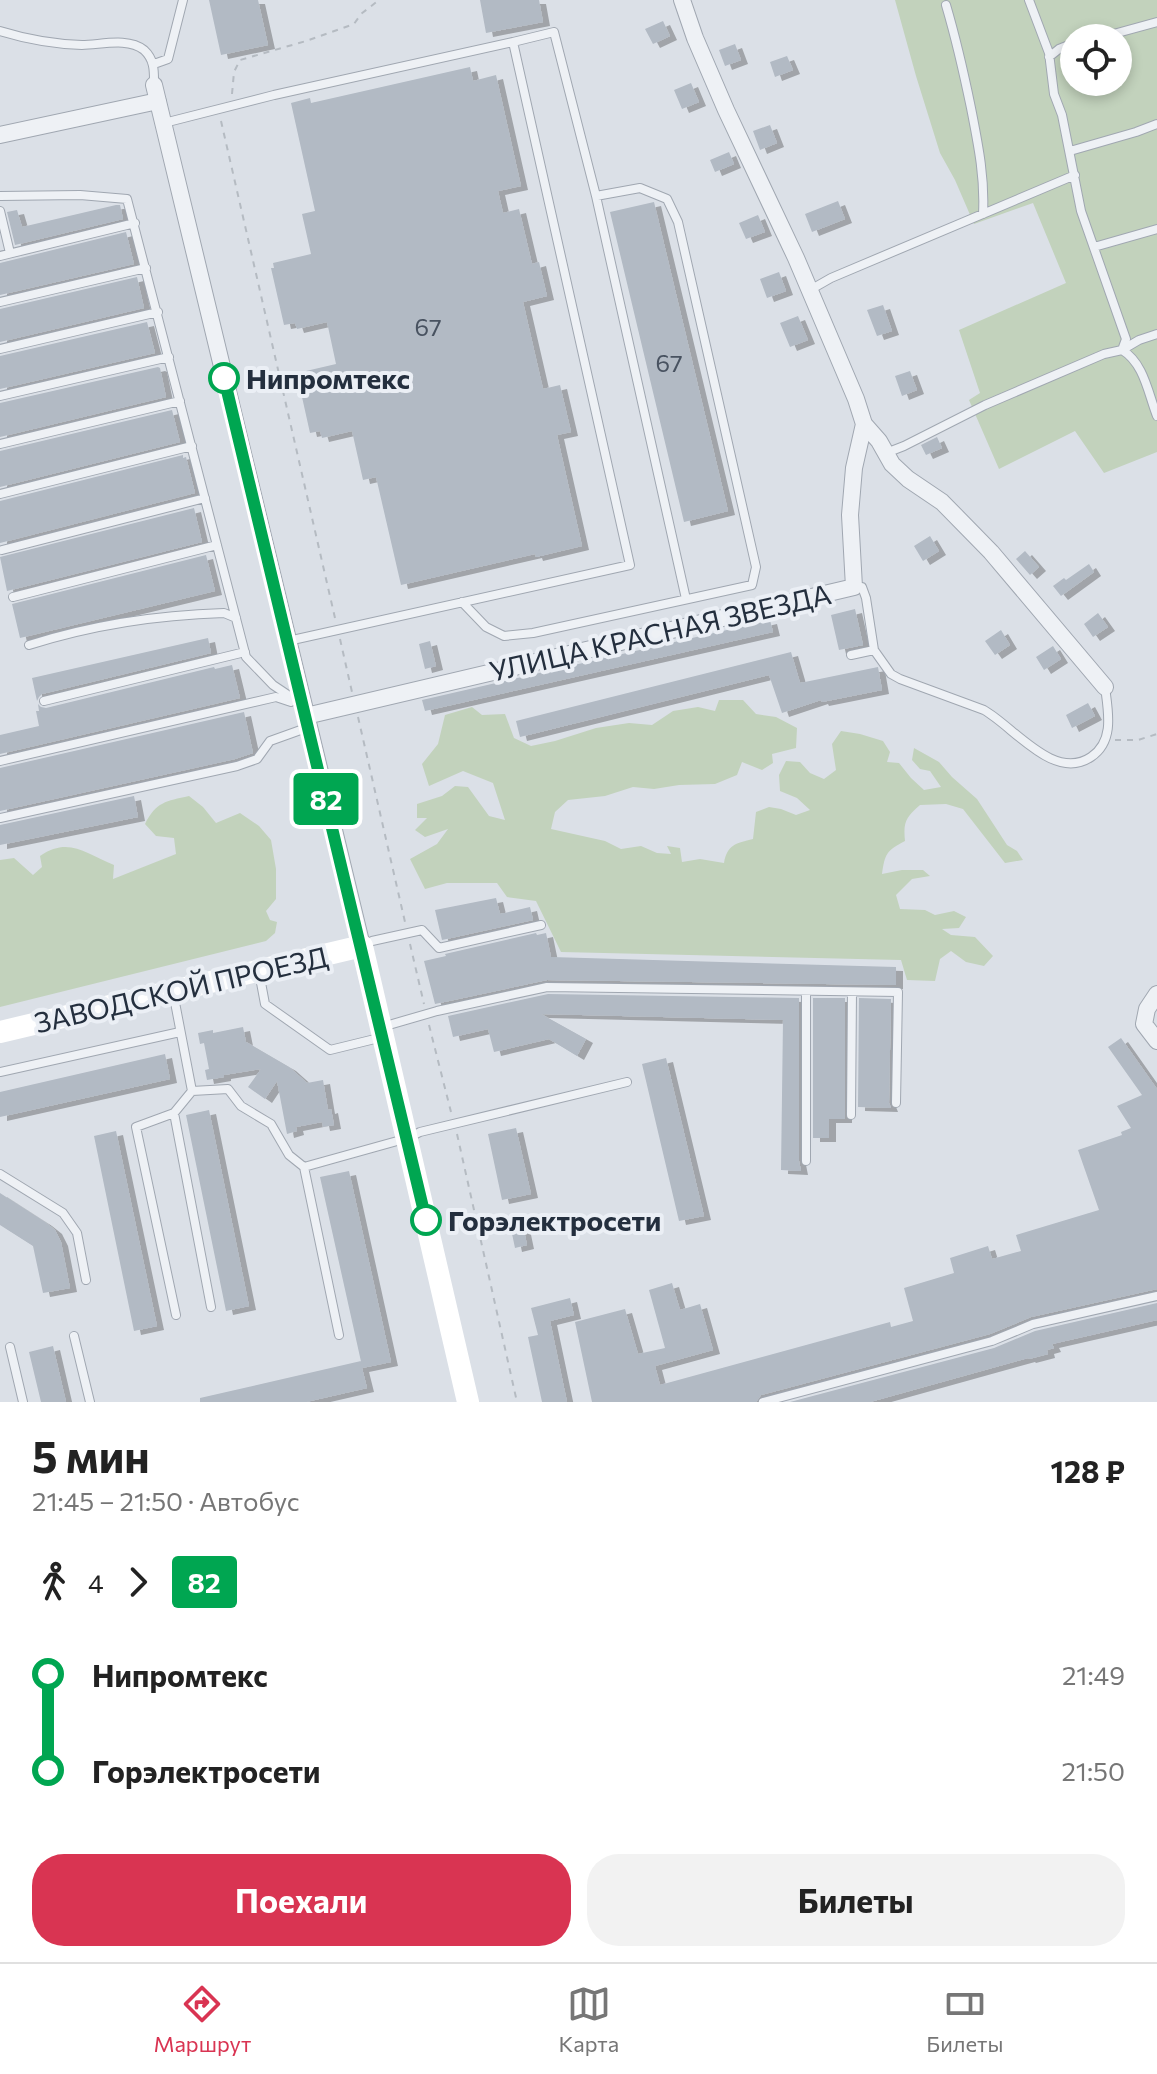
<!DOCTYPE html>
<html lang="ru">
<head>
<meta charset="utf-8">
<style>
	body { margin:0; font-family:Commissioner,sans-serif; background:#f2f2f2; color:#222; height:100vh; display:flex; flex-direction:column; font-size:30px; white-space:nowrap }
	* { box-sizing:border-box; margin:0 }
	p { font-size:26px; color:#767676 }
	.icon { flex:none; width:44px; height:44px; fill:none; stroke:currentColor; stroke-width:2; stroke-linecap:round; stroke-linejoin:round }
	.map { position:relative; height:1402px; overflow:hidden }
	.panel { display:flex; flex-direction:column; background:#fff; flex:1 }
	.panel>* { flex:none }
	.badge { padding:0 16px; border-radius:6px; font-size:28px; line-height:52px }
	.tools { position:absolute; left:1060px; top:24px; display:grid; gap:16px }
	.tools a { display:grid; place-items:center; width:72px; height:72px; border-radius:50%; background:#fff; box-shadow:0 4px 12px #0003; font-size:40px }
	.map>.badge { position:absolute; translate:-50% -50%; box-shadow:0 0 0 4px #fff }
	.legs { display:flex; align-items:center; gap:12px; height:88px; padding:0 32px; font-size:26px }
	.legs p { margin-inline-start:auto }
	.summary { display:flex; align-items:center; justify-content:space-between; height:136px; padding:0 32px }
	h1 { font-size:44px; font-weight:700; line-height:60px }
	.button { display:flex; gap:16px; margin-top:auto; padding:16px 32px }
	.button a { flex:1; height:92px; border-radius:32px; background:#d93452; color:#fff; font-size:32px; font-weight:700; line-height:92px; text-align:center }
	.button a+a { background:#f2f2f2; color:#222 }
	ul { padding:0 32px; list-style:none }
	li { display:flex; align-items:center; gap:28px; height:96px; font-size:30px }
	li i { display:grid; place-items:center; width:12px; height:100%; margin:0 10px; background:currentColor }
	li i::after { content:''; width:20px; height:20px; margin:-10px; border:6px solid; border-radius:50%; background:#fff }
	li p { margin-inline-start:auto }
	li:first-child i { background:linear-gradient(#0000 50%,currentColor 0) }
	li:last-child i { background:linear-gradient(currentColor 50%,#0000 0) }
	.tabs { display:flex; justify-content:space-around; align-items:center; height:112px; border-top:2px solid #e0e0e0; background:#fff; font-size:22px; color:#767676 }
	.tabs a { display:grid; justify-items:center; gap:4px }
	.tabs .active { color:#d93452 }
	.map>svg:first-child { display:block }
</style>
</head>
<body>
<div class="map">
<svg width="1157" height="1402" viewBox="0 0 1157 1402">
	<defs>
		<filter id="shadow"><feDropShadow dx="7" dy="4" stdDeviation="0" flood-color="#0004"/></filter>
	</defs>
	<rect width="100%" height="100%" fill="#dbe0e7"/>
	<path fill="#c2d2bc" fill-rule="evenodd" d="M895,0H1157V452L1104,473L1075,431L999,469L969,400L980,393L959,330L1066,283L1033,203L974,224L955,180L940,153L916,76ZM1074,38H1118V82H1074Z
		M719,700H743L756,714L776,717L797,728L796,748L772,754L773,763L762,770L742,762L737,775L715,784L679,785L654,789L633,787L605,796L568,800L555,812L551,829L605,841L621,849L641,846L657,853L671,854L667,846L680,848L682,862L700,859L724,863C727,845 736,843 753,839L756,812L769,807L781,809L796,815L810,810L797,798L780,791L779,775L786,761L800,762L810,773L824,779L836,770L832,744L841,731L860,734L883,741L890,752L887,762L899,763L911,778L924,790L941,787L930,771L920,769L912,760L914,748L939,762L952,777L977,799L1007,845L1017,851L1023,860L1005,863L963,809L946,804L920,805C906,817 903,822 905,841C886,851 885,854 882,874L902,870H923L930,876L912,879L896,895L900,909L925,910L935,915L954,911L966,917L959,928L942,929L951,935L975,937L993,956L984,966L966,962L951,951L940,959L935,981L907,980L901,960L561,952L536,901L507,897L497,883H447L425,889L410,859L437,844L448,829L425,837L415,830L427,818H417V804L442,796L455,786L468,787L489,816L505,820L493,783L463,771L429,786L422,764L438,744L445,715L472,707L482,715L505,714L514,738L531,746L555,741L596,728L629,723L652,725L673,711L698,707L715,711Z
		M189,796L203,807L216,823L240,813L259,826L271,840L276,869V899L266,911L270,920L277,922L275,933L266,941L0,1007V860L14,858L33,875L42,867L40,856C69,836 86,854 114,865L113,879L176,854L174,838L156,836L145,824C156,802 166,801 189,796Z"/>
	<path fill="#b2bac4" filter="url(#shadow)" d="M209,0H258L268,45L221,55Z
		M480,0H539L543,22L486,33Z
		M663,21L670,36L653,44L645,29Z
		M735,44L741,60L725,66L719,50Z
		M787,56L793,70L775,77L770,62Z
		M470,67L473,81L496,75L521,186L498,191L503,213L519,209L532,264L539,262L547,296L523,302L543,389L560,385L571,432L557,435L582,546L536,557L535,554L401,585L376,477L363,480L352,431L322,438L320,431L310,433L298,379L307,376L306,371L336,364L327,322L297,329L295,323L284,325L271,268H274L273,263L311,254L302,214L315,211L291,103L310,98L311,103Z
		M691,83L699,102L682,109L674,90Z
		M770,125L777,143L760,150L753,131Z
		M729,152L734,164L715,172L710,160Z
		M838,201L845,219L812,232L805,214Z
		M654,202L728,511L684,522L610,212Z
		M116,205H120L123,219L15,245L7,212L17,210L22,227Z
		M758,215L765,232L746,239L739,223Z
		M126,232L134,264L0,295V263Z
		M779,272L786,291L767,298L760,279Z
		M137,277L144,308L0,342V309Z
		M883,305L892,331L877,336L867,310Z
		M798,316L808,340L790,347L780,323Z
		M147,322L155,353L0,389V356Z
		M158,367L160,368L166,397L0,437V403Z
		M910,371L917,390L902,396L895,376Z
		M172,410L180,442L0,487V451Z
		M937,437L942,448L926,455L921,445Z
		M183,455V458L186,457L195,493L0,543V501Z
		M194,508L202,542L7,591L0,557Z
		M930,536L939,551L923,561L914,546Z
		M1025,551L1039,567L1030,575L1016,559Z
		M206,555L215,591L20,638L12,604Z
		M1089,564L1094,572L1061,596L1053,586L1064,578L1066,580Z
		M855,609L863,645L839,650L831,615Z
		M1098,613L1108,627L1093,637L1084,624Z
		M770,620L773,632L425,711L422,700Z
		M1001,630L1010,645L995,655L985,641Z
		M208,638L211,653L42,694L39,697L37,701L32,678Z
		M430,641L436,666L425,669L419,644Z
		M1053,646L1061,659L1044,670L1036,657Z
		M791,652L800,683L878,667L882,690L822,702L821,700L782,713L769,675L520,737L516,721Z
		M232,665L240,698L0,754V735L39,726L36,711H39L38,704L41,707L46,708L214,667L215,669Z
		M1088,703L1095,716L1072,728L1066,715Z
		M244,712L253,753L235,759L0,811V768Z
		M134,796L138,817L0,845V825Z
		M496,898L500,914L530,907L533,920L442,940L435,910Z
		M536,933L537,935L546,933L551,957L896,967V985L547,980L435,1004L424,961L446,956L445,954Z
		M548,994L799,998V1161L801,1171L781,1170L783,1020L541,1014L586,1039L577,1056L549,1039L494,1052L488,1029L453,1037L448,1016Z
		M813,998H845V1119H829V1138H813Z
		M859,998L891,999L889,1103L891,1108L858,1107Z
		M243,1027L246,1042L289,1067L307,1083L323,1080L328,1110L331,1109L334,1125L323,1127L322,1122L296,1127L297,1131L287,1134L277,1081L265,1099L248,1087L261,1069L224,1075V1077L207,1080L205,1070L209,1069L204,1043L200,1044L198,1033L213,1030V1033Z
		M1121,1038L1157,1089V1289L1031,1317L990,1334L761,1395L756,1402H592L575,1322L625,1309L638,1354L665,1348L649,1290L672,1283L680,1310L700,1304L713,1350L655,1366L660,1385L890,1322L891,1327L913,1321L904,1288L954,1273L950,1258L988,1246L992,1259L1021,1251L1016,1235L1099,1210L1078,1150L1122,1135L1121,1132L1131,1128L1117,1106L1142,1095L1108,1047Z
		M165,1054L170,1079L0,1117V1092Z
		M666,1058L704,1216L679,1221L642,1064Z
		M209,1110L249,1306L226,1311L186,1115Z
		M516,1128L531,1194L502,1200L488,1134Z
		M116,1131L157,1326L134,1331L94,1136Z
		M349,1171L391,1362L362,1368L367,1388L306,1402H200V1398L361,1361L362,1366L320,1177Z
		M0,1193L45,1222L55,1230L61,1242L70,1288L43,1293L33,1246L0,1225Z
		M523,1226L527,1245L515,1248L511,1229Z
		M570,1298L574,1315L550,1321L567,1402H542L528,1337L538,1335L531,1308Z
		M1157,1303V1320L1052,1344L1054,1348L1047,1350L1048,1354L1029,1359L1028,1358L870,1402H790L994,1348L1035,1331Z
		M53,1346L66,1402H41L29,1352Z"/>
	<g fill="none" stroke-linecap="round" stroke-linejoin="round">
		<defs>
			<path id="lane" d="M1029,0L1049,53L1054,94L1062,115L1081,211L1126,339L1122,350
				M946,5C956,39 964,74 971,108C978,144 985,177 983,214
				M0,31C26,39 55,44 82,45C100,45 128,37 144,50C155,60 154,72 154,85
				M1099,38L1157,22
				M1049,57L1059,49L1074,43
				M154,64L168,59L183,0
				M164,123L274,95L513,42L630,565L288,641
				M1070,151L1136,132L1157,124
				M0,196L80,195L127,199L246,657L273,685L303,705
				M596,196L686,599
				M0,211L10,253
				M1094,247L1157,229
				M0,256L135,223
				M810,290L831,278L1075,175
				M0,302L146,268
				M0,349L158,312
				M1122,350L1139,340L1157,334
				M0,396L169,357
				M0,444L180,401
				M886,453L904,446L985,405L1104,354L1122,350C1144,363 1148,393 1157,416
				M0,494L192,446
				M2,550L205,498
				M13,597L217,545
				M462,602L486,627L504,636L533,633L752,585L756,567L678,222L667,199L640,188L596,196L554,32L513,42
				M29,645C92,625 157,615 224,613L236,618
				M874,650L891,674L900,679L984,710C1014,727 1054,782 1091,757C1115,741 1108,711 1105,687
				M851,655L874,650L866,598L862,587H854
				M44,701L245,652
				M0,761L276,697L291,702
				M0,818L237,766L257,759L270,741L309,727
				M362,946L372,941L422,930L439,948L541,925
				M259,972L265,1004L330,1050L383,1037
				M173,992L192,1091L174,1113L136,1127L176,1315
				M382,1027L437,1011L547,987L898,992L896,1103
				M0,1072L180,1032
				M192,1091L228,1089L241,1106L271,1124L289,1155L304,1167
				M174,1113L211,1307
				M851,1115L852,992
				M806,1161V991
				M0,1174L63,1213L77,1233L86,1280
				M339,1335L304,1167L408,1138L420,1132L627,1082
				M74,1336L90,1402
				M10,1347L23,1402
				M763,1402L992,1341L1033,1324L1157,1296"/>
			<path id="street" d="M154,85L362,946
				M0,135L158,101
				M864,424L879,441L892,464L908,479L942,502L991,552L1105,687
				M306,716L854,587L850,515L854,468L864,424L856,399L796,258L726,110L695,38L682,0
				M1157,994L1147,1009L1144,1024L1157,1041"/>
		</defs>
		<use href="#lane" stroke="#a0a7b1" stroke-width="10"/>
		<use href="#street" stroke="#a0a7b1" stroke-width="18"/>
		<path stroke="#b5bbc2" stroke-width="2" stroke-dasharray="6 6" stroke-linecap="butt" d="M232,94L234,72L240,60L306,41L354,24L361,14L379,0
			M221,121L335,618
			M340,639L352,692
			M358,717L405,922
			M1115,740H1138L1157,734
			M410,944L424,1004
			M429,1025L451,1112
			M457,1134L517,1402"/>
		<use href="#lane" stroke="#eef1f5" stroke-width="8"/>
		<use href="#street" stroke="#eef1f5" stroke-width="16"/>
		<path stroke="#fff" stroke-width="22" d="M0,1032L362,946L468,1402"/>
	</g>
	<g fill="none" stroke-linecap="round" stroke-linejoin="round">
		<defs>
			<path id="line-1" d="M224,378L426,1220"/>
		</defs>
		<use href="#line-1" stroke="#fff" stroke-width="18"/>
		<use href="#line-1" stroke="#00a651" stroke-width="12"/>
	</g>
	<g fill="#fff" stroke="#00a651" stroke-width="4">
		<circle cx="224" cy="378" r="14"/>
		<circle cx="426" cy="1220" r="14"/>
	</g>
	<g text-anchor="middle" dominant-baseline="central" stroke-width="8" stroke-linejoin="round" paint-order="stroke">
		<g font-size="24" fill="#485260">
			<text x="428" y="326">67</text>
			<text x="669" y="362">67</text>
		</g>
		<g font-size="28" font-weight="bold" fill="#242f3e" stroke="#ebeff5" text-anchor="start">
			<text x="246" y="378">Нипромтекс</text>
			<text x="448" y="1220">Горэлектросети</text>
		</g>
		<g font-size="28" fill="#242f3e" stroke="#ebeff5">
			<text transform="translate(660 632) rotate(-13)">УЛИЦА КРАСНАЯ ЗВЕЗДА</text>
			<text transform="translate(181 989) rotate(-13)">ЗАВОДСКОЙ ПРОЕЗД</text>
		</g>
	</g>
</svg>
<div class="tools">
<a><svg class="icon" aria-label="locate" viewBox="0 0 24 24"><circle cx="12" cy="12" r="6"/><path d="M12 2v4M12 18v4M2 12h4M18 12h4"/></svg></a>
</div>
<b class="badge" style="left:326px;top:799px;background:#00a651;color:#fff">82</b>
</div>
<section class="panel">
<div class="summary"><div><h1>5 мин</h1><p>21:45 – 21:50 · Автобус</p></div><b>128 ₽</b></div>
<div class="legs"><svg class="icon" aria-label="walk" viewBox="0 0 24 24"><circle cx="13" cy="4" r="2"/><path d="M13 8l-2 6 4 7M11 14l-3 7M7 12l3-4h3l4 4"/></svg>4<svg class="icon" aria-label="forward" viewBox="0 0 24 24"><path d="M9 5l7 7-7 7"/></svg><b class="badge" style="background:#00a651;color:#fff">82</b></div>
<ul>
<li><i style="color:#00a651"></i><b>Нипромтекс</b><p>21:49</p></li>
<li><i style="color:#00a651"></i><b>Горэлектросети</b><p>21:50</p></li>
</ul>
<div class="button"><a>Поехали</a><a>Билеты</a></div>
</section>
<nav class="tabs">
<a class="active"><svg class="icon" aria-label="directions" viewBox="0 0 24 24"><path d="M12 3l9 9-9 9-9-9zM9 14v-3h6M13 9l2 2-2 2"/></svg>Маршрут</a>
<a><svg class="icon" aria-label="map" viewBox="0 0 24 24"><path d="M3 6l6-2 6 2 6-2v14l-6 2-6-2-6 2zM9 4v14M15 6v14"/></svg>Карта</a>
<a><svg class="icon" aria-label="tickets" viewBox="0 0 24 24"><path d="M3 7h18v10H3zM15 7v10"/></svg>Билеты</a>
</nav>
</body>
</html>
